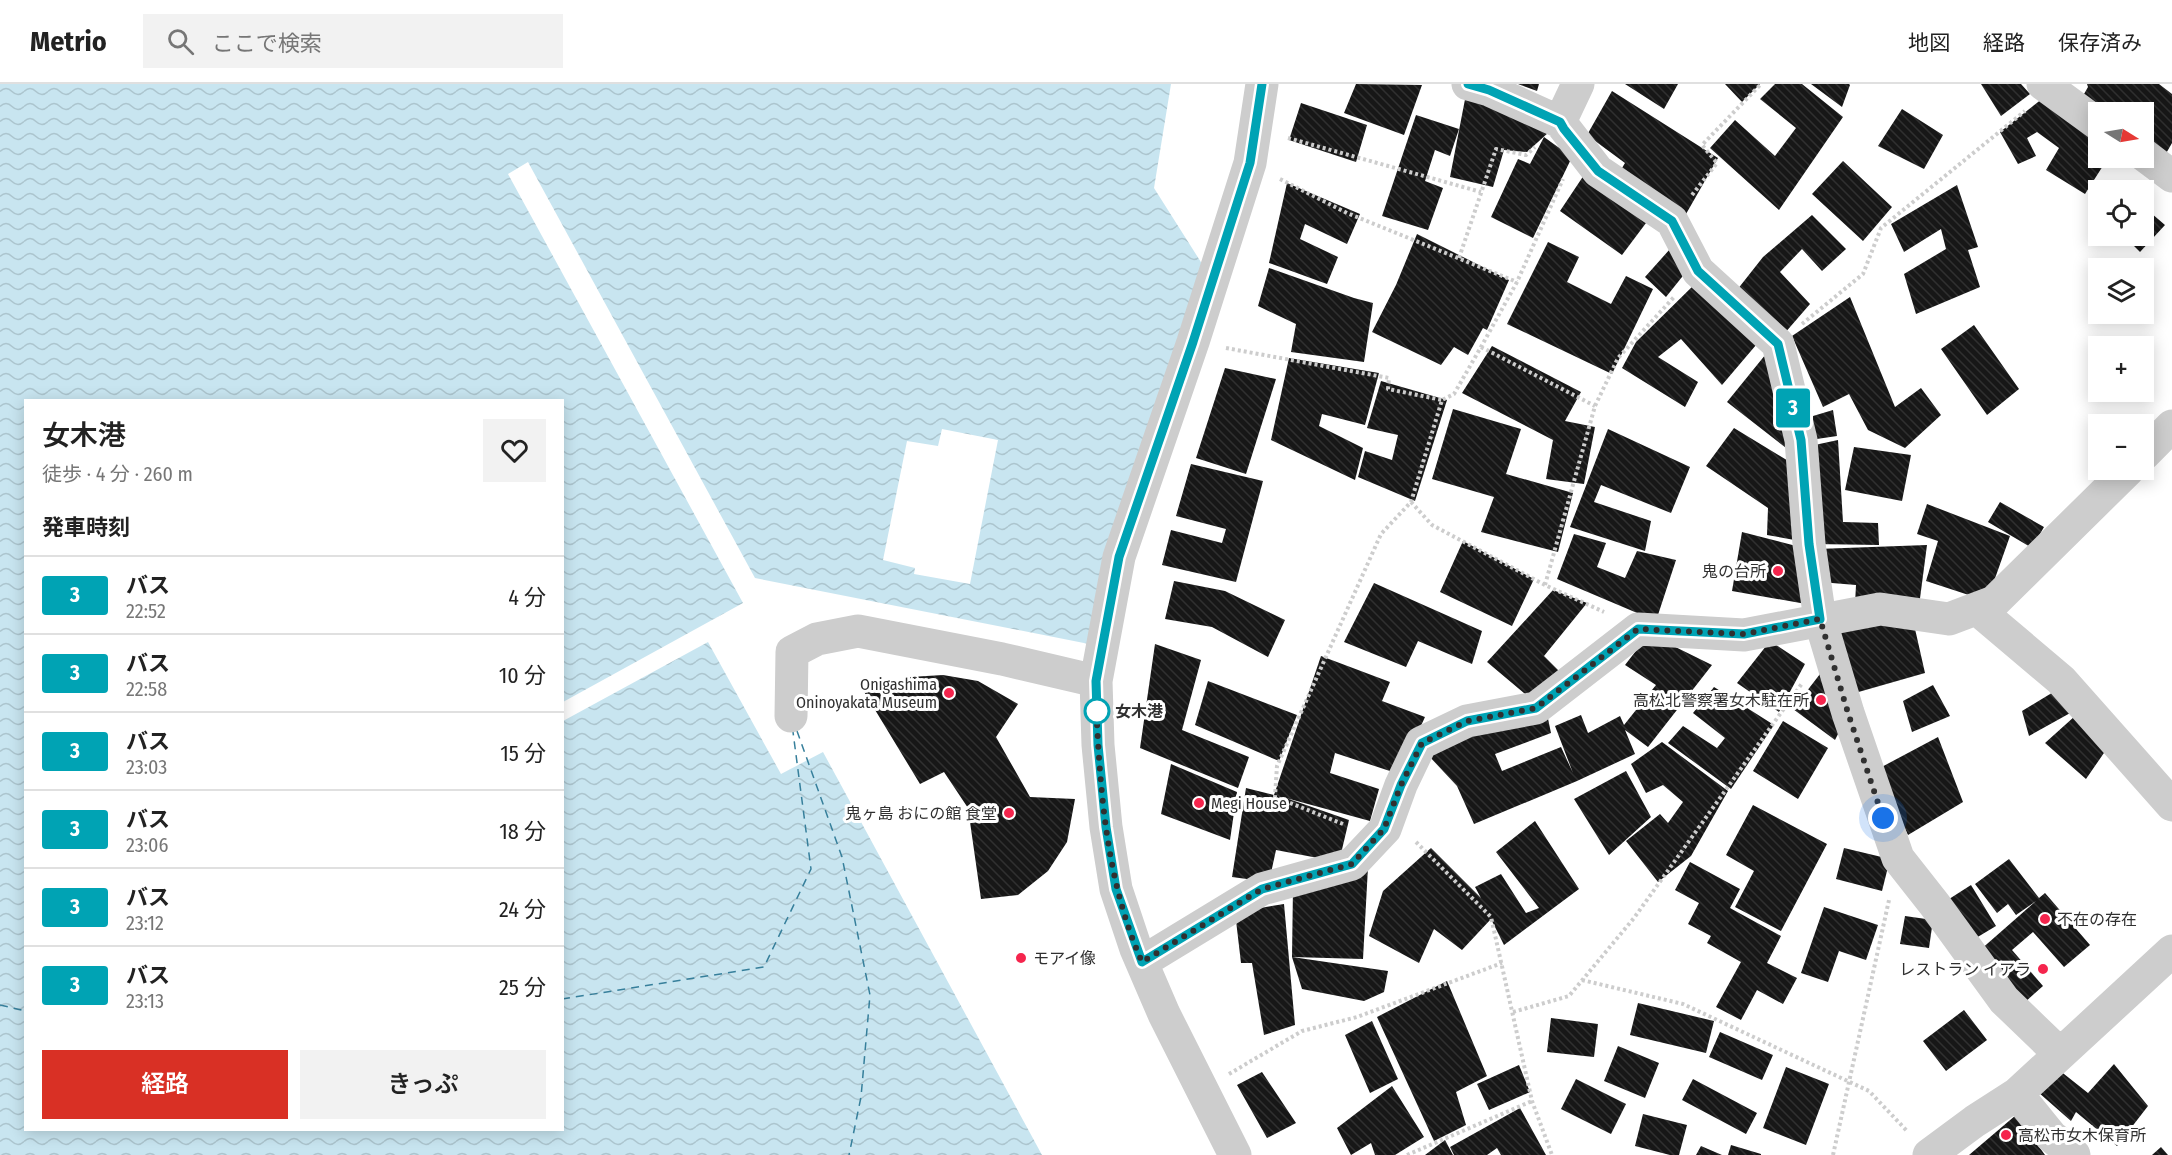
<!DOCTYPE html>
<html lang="ja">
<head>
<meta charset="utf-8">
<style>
	body { margin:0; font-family:"Fira Sans Condensed","Noto Sans JP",sans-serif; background:#f2f2f2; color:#222; height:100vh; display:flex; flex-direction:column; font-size:22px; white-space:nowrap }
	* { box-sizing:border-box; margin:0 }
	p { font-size:20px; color:#767676 }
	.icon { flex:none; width:33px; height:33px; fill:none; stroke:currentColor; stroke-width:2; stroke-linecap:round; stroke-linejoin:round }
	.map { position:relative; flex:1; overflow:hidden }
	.details { position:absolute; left:24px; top:315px; width:540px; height:732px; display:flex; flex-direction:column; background:#fff; border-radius:0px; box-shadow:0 3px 15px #0003 }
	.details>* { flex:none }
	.badge { padding:0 12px; border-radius:4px; font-size:21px; line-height:39px }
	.needle { width:39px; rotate:101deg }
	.controls { position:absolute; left:2088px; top:18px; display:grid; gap:12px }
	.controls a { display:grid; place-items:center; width:66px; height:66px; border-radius:0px; background:#fff; box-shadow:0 3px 15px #0003; font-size:30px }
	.you { position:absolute; width:30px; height:30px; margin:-15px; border:4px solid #fff; border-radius:50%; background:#1a73e8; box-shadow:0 0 0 9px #1a73e833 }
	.map>.badge { position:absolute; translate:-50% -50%; box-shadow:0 0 0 3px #fff }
	h2 { padding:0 18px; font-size:22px; line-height:54px }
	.round { display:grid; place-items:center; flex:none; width:63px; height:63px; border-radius:0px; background:#f2f2f2 }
	.head { display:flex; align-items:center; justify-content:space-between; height:102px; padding:0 18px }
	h1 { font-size:28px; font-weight:600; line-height:45px }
	.primary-button { display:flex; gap:12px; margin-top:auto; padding:12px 18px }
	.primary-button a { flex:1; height:69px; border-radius:0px; background:#d93025; color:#fff; font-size:24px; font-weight:600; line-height:69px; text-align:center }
	.primary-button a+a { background:#f2f2f2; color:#222 }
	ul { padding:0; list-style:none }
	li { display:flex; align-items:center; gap:18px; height:78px; padding:0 18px; border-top:2px solid #e0e0e0 }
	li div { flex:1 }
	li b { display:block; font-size:22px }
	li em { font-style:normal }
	li .badge { min-width:66px; font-weight:700; text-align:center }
	header { display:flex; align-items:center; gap:36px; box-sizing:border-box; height:84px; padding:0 30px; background:#fff; border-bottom:2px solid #e0e0e0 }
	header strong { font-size:28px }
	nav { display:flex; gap:33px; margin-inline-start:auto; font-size:21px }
	.search { width:420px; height:54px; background:#f2f2f2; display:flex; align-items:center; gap:15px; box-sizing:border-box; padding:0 21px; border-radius:0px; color:#767676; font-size:22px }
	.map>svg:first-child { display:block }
</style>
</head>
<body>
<header>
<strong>Metrio</strong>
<div class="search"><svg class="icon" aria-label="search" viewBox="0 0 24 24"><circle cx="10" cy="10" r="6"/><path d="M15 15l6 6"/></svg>ここで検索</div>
<nav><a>地図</a><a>経路</a><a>保存済み</a></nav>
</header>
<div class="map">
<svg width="2172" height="1071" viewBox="0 0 2172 1071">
	<defs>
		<pattern id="water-waves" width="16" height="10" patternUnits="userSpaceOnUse" patternTransform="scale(1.5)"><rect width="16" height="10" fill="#c8e5f0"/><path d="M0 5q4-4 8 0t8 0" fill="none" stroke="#acc5ce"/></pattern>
		<pattern id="building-back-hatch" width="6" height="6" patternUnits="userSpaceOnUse" patternTransform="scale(1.5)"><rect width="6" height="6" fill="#171717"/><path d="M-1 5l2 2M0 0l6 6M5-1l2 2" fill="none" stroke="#303030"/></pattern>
	</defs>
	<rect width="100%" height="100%" fill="#fff"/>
	<path fill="url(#water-waves)" d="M0,0H1171L1154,104L1211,194L1099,562L755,494L528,78L508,90L743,519L563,618L562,316H26V1046H562L563,637L708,558L781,690L823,668L1042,1071H0Z"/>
	<path fill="#fff" d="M942,345L998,356L970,500L914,490L915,484L883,476L907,357L938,362Z"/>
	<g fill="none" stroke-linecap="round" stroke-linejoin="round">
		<path stroke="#367f9b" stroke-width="1.5" stroke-dasharray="8 6" stroke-linecap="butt" d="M797,647L842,773L870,911L861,1013L849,1071
			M562,915L764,883L811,785L793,648
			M0,921L26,927"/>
	</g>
	<path fill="url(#building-back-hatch)" d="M1356,0L1422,1L1404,51L1344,29Z
		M1518,0H1539L1537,7Z
		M1625,0H1678L1664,25Z
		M1725,0H1760L1742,18Z
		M1775,0H1802L1843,33L1779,126L1710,64L1735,36L1775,72L1796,44L1760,15Z
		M1811,0H1849L1850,1L1842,23Z
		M1981,0H2021L2030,10L2001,32Z
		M2087,0H2159L2172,10V59L2164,73L2144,60V28H2098L2080,17L2088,3Z
		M1467,5L1560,38L1527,68L1504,66L1493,103L1450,93Z
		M1612,7L1718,74L1682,137L1616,94L1625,79L1587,51Z
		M2047,11L2098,46V74H2108L2085,110L2046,86L2059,64L2037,48L2027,54L2036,72L2018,80L2000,48Z
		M1301,19L1367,41L1356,78L1289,56Z
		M1902,25L1943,51L1924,85L1878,62Z
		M1416,31L1459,45L1450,72L1435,66L1425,97L1443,104L1428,146L1382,132Z
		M1544,53L1572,73L1533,154L1491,133L1518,75L1530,80Z
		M1843,77L1892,123L1863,157L1812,110Z
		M1588,85L1652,131L1622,171L1560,127Z
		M1287,99L1360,130L1347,160L1305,140L1300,155L1338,173L1327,200L1269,179Z
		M1957,101L1978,163L1968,166L1980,203L1916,230L1904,190L1946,165L1941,145L1904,168L1891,140Z
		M2144,123L2165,141L2140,168L2124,152H2144Z
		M1812,131L1846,165L1822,187L1802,165L1780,188L1810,220L1784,250L1737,206L1763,173Z
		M1417,150L1509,196L1487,246L1483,244L1468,271L1454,263L1441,281L1372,248L1396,201Z
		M1548,158L1579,173L1567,198L1611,220L1626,192L1653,205L1612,290L1507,240Z
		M1670,165L1690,183L1666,213L1645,193Z
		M1269,184L1354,214L1373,219L1364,278L1291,268L1296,240L1258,222Z
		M1699,196L1762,254L1722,301L1681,255L1658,273L1698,298L1685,323L1622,284L1636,258Z
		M1850,213L1895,323L1921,304L1941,331L1905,364L1868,346L1849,310L1823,323L1792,252Z
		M1974,241L2019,305L1987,331L1941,265Z
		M1492,262L1581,308L1565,337L1595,343L1584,400L1546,395L1553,356L1462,309Z
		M1770,265L1790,367L1727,318Z
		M1289,274L1379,289L1365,341L1322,330L1319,342L1363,364L1355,396L1271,356Z
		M1225,284L1276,295L1246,390L1196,374Z
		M1381,297L1447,316L1415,417L1358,393L1365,367L1392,376L1398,351L1367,344Z
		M1453,325L1521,345L1506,390L1573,409L1558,468L1481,448L1494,413L1432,395Z
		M1833,326L1837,352L1810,356L1803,335Z
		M1734,344L1795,381L1800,457L1767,451L1768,424L1706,382Z
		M1608,345L1690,383L1671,429L1601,401L1594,418L1651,437L1645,467L1570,443Z
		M1838,356L1843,438L1878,439L1879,461L1813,460L1810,362Z
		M1854,363L1911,371L1902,417L1845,406Z
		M1191,380L1263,397L1236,498L1162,481L1171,446L1222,459L1226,445L1176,432Z
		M2000,418L2044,443L2032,464L1988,438Z
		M1927,420L2010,452L1987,517L1926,497L1938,457L1917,450Z
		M1742,448L1800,463L1806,520L1732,507Z
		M1574,450L1606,459L1597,483L1625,494L1637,467L1676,476L1656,537L1557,495Z
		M1463,457L1534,495L1512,542L1440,508Z
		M1927,461L1919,522L1855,520L1856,501L1820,498L1817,465Z
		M1174,497L1225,507L1285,536L1268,573L1212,543L1165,535Z
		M1374,499L1482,547L1472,580L1418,557L1406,583L1344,558Z
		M1553,506L1587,519L1544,572L1563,591L1536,619L1487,578Z
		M1913,536L1925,589L1855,609L1833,539Z
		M1649,550L1712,581L1648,663L1625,646L1635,670L1577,697L1474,740L1457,702L1428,671L1471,643L1546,625L1551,649L1495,670L1502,687L1561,663L1573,689L1555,642L1581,631L1588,649L1620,632L1624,641L1656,601L1625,581Z
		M1770,557L1805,580L1779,628L1737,599Z
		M1155,560L1201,576L1182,646L1249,673L1238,704L1140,664Z
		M1321,572L1390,598L1382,617L1425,633L1399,690L1335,669L1330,689L1379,705L1370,737L1286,714L1349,736L1339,778L1276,766L1269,798L1232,793L1246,704L1274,711Z
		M1820,590L1844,638L1835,656L1793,625Z
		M943,591L978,597L1018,620L996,653L1030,713L1075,715L1067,758L1048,787L1018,811L981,815L968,724L944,688L920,700L863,606L910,593Z
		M1208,597L1297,631L1279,677L1195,641Z
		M1933,601L1950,632L1912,648L1903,617Z
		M1714,603L1774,641L1731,705L1668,659L1683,642L1717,664L1725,654L1693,629Z
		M2055,607L2072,628L2029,652L2022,627Z
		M2075,632L2106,666L2086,695L2045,659Z
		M1783,637L1828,664L1798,715L1753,687Z
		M1938,653L1963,718L1908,751L1876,686Z
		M1662,658L1728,707L1691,772L1658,798L1626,757L1660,730L1668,739L1683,718L1663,701L1646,709L1631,680Z
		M1171,680L1237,708L1230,756L1161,730Z
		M1626,687L1651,733L1609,771L1574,715Z
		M1753,721L1827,760L1781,847L1735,823L1754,787L1726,771Z
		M1535,737L1579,805L1504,861L1491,835L1462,866L1434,845L1419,879L1369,852L1383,807L1431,764L1481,814L1475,803L1501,790L1526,829L1539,824L1496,768Z
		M1844,764L1890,775L1882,807L1836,795Z
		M2009,775L2039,814L2045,809L2090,861L2064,883L2033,848L2012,866L2043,902L2024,919L1979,867L2036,817L2016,831L2008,820L1997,829L1975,800Z
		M1690,778L1740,805L1730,824L1781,852L1767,879L1797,894L1783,920L1757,906L1741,936L1716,923L1741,878L1707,859L1711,852L1688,840L1699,819L1675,806Z
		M1368,783L1363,875L1292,873L1293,803Z
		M1971,801L1996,842L1971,857L1946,817Z
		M1284,820L1295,941L1264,951L1252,879H1241L1235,828Z
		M1824,823L1878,841L1866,876L1839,867L1828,898L1801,889Z
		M1905,832L1933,836L1929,864L1900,860Z
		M1292,873L1388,887L1384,908L1364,917L1302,905Z
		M1447,897L1487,992L1456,1008L1466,1041L1434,1057L1377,933Z
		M1638,919L1714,937L1706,969L1630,951Z
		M1964,926L1987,956L1946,987L1923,957Z
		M1551,934L1598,940L1594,973L1547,968Z
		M1372,937L1398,995L1370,1009L1345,951Z
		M1720,948L1773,971L1762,996L1709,973Z
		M1618,962L1659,979L1645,1014L1604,997Z
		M2114,980L2148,1022L2117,1062L2076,1028L2071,1037L2030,1001L2059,986L2088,1009Z
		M1519,981L1530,1008L1489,1026L1477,1000Z
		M1786,983L1829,1000L1806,1061L1763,1044Z
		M1262,988L1296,1039L1267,1054L1237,1001Z
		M1576,995L1626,1020L1611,1050L1561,1025Z
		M1693,995L1757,1029L1746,1050L1682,1016Z
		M1392,1002L1424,1053L1395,1071H1375L1371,1059L1351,1071L1337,1044Z
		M1520,1024L1546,1071H1501L1497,1064L1487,1071H1454L1450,1063Z
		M1643,1030L1687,1041L1679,1071H1670L1635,1062Z
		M2016,1031L2045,1071H1969Z
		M1445,1056L1453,1071H1425Z
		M1731,1061L1761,1070V1071H1728Z
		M1701,1062L1722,1071H1696Z
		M2161,1063L2168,1071H2152Z"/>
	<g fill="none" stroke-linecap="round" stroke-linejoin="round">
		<path stroke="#cdcdcd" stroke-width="4" stroke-dasharray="3 3" stroke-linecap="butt" d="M1288,54L1481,108
			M1280,95L1347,129L1517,198
			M1692,111L1717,79L1702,61L1761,0
			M1459,174L1496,65L1526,71L1535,63
			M1802,240L1863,190L1881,144L2025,27
			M1481,263L1595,322
			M1226,264L1389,294L1388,305L1442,316
			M1411,418L1432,441L1545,501L1604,528
			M1545,501L1595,322L1618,274L1675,212
			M1343,740L1275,713L1277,682L1381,450L1411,418L1442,316L1454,310L1481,263L1517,198L1563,95
			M1416,758L1491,833L1532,1017L1552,1071
			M1582,896L1683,920L1869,1007L1908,1048
			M1513,928L1569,912L1634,834L1803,598
			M1229,990L1302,947L1357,933L1502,879
			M1407,1071L1532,1017
			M1833,1071L1889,816"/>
		<path stroke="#cdcdcd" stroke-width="33" d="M1468,0L1489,6L1560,38L1598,87L1672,137L1698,187L1778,260L1801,356L1809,460L1820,535L1848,629L1898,774L1935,821L2004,916L2060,970
			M2043,0L2098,40
			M1560,38L1578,0
			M2144,71L2172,92
			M2144,370L2172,342
			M1977,525L2061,596L2172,721
			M791,632L792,568L817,555L858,547L1002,575L1096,597
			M1142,878L1262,805L1352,780L1385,745L1401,701L1421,659L1467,637L1536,624L1638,545L1744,551L1880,525L1949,535L1994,518L2128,386
			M2017,1010L2051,1052L2074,1071
			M1235,1071L1164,930L1136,865L1116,805L1106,743L1098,661L1096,597L1119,473L1193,258L1250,79L1262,0
			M1929,1071L1975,1037L2017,1010L2172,867"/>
	</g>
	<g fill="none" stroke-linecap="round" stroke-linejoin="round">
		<defs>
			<path id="line" d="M1262,0L1250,79L1193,258L1119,473L1096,597L1098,661L1106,743L1116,805L1142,878L1262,805L1352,780L1384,745L1401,701L1422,659L1467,637L1536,624L1638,545L1744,550L1820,535L1809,460L1801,356L1778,260L1698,187L1672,137L1598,87L1564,45L1560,38L1489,6L1468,0"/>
		</defs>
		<use href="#line" stroke="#fff" stroke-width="14"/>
		<use href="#line" stroke="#00a3b4" stroke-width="9"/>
		<path stroke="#303030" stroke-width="6" stroke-dasharray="0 10.8" d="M1097,627L1096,618C1100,706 1106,797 1142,878L1262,805L1352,780L1384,745L1401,701L1422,659L1467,637L1536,624L1638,545L1744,550L1820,535L1848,629L1883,734"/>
	</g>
	<g fill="#f5254d" stroke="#fff" stroke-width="2">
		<circle cx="1778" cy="487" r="6"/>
		<circle cx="949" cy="609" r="6"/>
		<circle cx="1821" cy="616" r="6"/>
		<circle cx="1199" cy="719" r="6"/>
		<circle cx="1009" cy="729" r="6"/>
		<circle cx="2045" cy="835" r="6"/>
		<circle cx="1021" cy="874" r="6"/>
		<circle cx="2043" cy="885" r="6"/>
		<circle cx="2006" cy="1051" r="6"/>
	</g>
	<circle fill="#fff" stroke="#00a3b4" stroke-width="3" cx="1097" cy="627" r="12"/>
	<g text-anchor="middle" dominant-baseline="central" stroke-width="6" stroke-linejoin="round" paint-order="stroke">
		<g font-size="16" fill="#303030" stroke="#fff" text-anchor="end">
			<text x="1766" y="487">鬼の台所</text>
			<text x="937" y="600">Onigashima<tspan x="937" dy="18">Oninoyakata Museum</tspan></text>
			<text x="1809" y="616">高松北警察署女木駐在所</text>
			<text x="1211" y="719" text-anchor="start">Megi House</text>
			<text x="997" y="729">鬼ヶ島 おにの館 食堂</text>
			<text x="2057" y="835" text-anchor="start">不在の存在</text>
			<text x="1033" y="874" text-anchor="start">モアイ像</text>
			<text x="2031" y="885">レストラン イアラ</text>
			<text x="2018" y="1051" text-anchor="start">高松市女木保育所</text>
		</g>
		<g font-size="16" font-weight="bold" fill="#303030" stroke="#fff" text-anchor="start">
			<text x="1115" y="627">女木港</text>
		</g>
	</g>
</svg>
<div class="controls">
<a><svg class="needle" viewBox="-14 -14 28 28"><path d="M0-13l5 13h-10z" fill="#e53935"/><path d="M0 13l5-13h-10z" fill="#767676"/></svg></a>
<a><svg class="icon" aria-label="locate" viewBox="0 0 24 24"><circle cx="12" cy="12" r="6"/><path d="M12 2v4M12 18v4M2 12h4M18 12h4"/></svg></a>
<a><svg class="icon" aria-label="layers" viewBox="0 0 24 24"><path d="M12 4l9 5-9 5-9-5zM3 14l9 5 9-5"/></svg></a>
<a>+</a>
<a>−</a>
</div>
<div class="you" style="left:1883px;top:734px"></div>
<b class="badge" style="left:1793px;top:324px;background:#00a3b4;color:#fff">3</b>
<section class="details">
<div class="head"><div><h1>女木港</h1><p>徒歩 · 4 分 · 260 m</p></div><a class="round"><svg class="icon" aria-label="heart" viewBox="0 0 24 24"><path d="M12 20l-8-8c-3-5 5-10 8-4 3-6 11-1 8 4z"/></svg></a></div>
<h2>発車時刻</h2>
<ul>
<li><span class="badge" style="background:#00a3b4;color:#fff">3</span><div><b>バス</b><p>22:52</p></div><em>4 分</em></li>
<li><span class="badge" style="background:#00a3b4;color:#fff">3</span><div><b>バス</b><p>22:58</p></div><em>10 分</em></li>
<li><span class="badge" style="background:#00a3b4;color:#fff">3</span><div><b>バス</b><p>23:03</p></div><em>15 分</em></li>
<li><span class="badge" style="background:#00a3b4;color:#fff">3</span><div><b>バス</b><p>23:06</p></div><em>18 分</em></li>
<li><span class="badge" style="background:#00a3b4;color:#fff">3</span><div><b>バス</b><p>23:12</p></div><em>24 分</em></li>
<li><span class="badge" style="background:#00a3b4;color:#fff">3</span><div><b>バス</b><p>23:13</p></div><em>25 分</em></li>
</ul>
<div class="primary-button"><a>経路</a><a>きっぷ</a></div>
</section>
</div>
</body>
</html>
